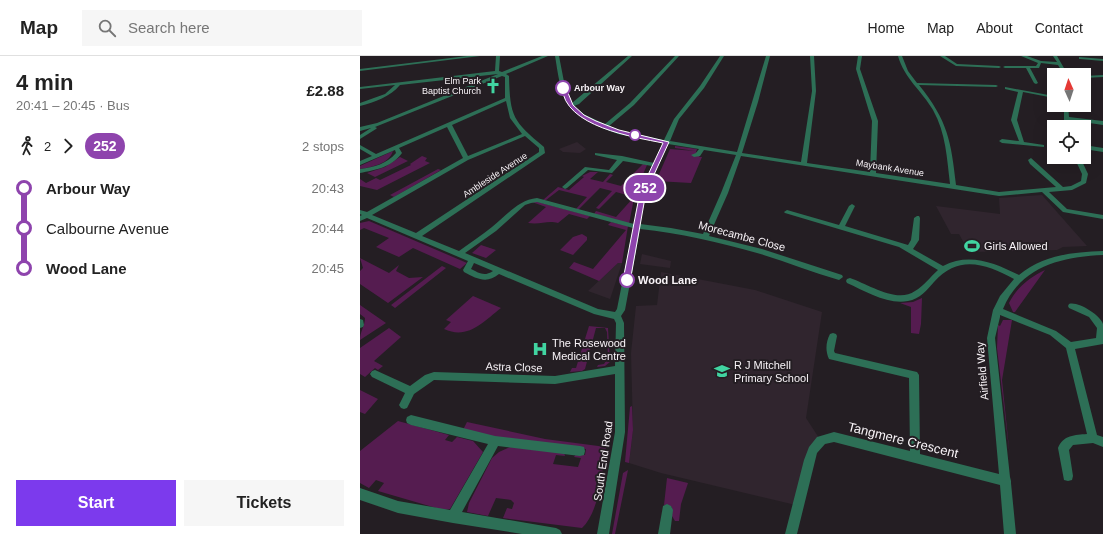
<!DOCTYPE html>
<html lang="en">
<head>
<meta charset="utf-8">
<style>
	body { margin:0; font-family:Helvetica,sans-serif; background:#f6f6f6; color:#222; height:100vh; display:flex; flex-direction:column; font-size:15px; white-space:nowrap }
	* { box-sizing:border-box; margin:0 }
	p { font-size:13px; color:#767676 }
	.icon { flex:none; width:22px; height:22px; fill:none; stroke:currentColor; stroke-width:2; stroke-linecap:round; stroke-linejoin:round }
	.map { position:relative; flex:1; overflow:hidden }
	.drawer { display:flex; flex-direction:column; background:#fff; width:360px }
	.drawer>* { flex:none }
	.badge { padding:0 8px; border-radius:13px; font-size:14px; line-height:26px }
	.needle { width:26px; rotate:357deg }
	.tools { position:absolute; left:687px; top:12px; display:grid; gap:8px }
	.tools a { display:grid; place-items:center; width:44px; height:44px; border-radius:0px; background:#fff; box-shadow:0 4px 16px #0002; font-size:20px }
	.map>.badge { position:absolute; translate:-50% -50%; box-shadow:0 0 0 2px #fff }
	.legs { display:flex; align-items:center; gap:6px; height:44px; padding:0 16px; font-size:13px }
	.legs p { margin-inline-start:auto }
	.headline { display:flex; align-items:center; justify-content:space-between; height:68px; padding:0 16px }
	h1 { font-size:22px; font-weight:700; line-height:30px }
	.action { display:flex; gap:8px; margin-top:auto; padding:8px 16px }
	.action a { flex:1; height:46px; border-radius:0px; background:#7c3aed; color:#fff; font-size:16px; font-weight:700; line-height:46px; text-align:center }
	.action a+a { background:#f6f6f6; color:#222 }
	ul { padding:0 16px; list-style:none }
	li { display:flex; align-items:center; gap:14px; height:40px; font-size:15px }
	li i { display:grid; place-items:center; width:6px; height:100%; margin:0 5px; background:currentColor }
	li i::after { content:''; width:10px; height:10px; margin:-5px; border:3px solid; border-radius:50%; background:#fff }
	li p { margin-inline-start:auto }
	li:first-child i { background:linear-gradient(#0000 50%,currentColor 0) }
	li:last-child i { background:linear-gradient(currentColor 50%,#0000 0) }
	header { display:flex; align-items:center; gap:24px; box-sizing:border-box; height:56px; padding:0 20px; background:#fff; border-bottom:1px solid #e0e0e0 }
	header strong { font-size:19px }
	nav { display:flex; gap:22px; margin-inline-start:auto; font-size:14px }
	.search { width:280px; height:36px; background:#f6f6f6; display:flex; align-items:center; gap:10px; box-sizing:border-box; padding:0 14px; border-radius:0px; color:#767676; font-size:15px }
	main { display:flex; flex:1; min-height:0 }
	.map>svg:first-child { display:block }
</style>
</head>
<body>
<header>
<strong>Map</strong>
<div class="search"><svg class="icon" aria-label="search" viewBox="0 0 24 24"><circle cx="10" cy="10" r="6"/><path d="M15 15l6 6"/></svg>Search here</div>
<nav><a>Home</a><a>Map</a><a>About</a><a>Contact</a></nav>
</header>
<main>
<section class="drawer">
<div class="headline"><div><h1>4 min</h1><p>20:41 – 20:45 · Bus</p></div><b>£2.88</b></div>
<div class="legs"><svg class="icon" aria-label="walk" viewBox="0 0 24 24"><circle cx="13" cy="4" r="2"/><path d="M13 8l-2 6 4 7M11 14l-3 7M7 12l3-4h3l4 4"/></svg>2<svg class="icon" aria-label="forward" viewBox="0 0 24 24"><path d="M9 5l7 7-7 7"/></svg><b class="badge" style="background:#8e44ad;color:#fff">252</b><p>2 stops</p></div>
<ul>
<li><i style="color:#8e44ad"></i><b>Arbour Way</b><p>20:43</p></li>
<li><i style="color:#8e44ad"></i><span>Calbourne Avenue</span><p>20:44</p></li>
<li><i style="color:#8e44ad"></i><b>Wood Lane</b><p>20:45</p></li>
</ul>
<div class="action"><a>Start</a><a>Tickets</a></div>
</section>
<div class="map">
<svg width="743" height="478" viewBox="0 0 743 478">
	<rect width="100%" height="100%" fill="#241e23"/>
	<path fill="#30252e" d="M217,86L226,93L220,97L203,96L199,93Z
		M682,139L727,190L703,191L697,194L609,196L599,178H591L576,150L640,158L639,142Z
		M282,198L311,205L310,212L280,208Z
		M258,207H262L250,243L228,235Z
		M301,216L395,234L462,256L446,362L461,385L457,388L440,450L301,417L269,407L273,374L271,297L276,250L297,249Z"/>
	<path fill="#551c50" d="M315,90L337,93L336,96L341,97L339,101H342L331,127L296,125L310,93L335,95L315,92Z
		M33,95C29,108 12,111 0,113V110Z
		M62,100L67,102L65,105L70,107L17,134L0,130V123L6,127L16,122L20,124L51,109L50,108Z
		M40,101L48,105L15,121L7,117L25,111Z
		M283,108L287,109L275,137L269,168L234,158L236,155L256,161L274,141L256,136L239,153L236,152L252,135L240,132L218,154L216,153L227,141L199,134L186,144H183L198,131L209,134L224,121L222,120L230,116H238L230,123L243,126L250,118L253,119L246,126L261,130Z
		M78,113L81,114L34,141L30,139Z
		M174,145L230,160L227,163L209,158L198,167C187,164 181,169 168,167L186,151L172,146Z
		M9,165L107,207L100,213L53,192L39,201L16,191L29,182L4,172L0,174V167Z
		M251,166L268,170L262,207H258L239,225L209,212L214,206L233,213L266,174L248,169Z
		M222,178L227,181V184L213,199L200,194L213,181Z
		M121,189L136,194L126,202L112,197Z
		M0,202L29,217L39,209L36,215L49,222L63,221L28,247L0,228V215L3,212Z
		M82,210L86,212L35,252L31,249Z
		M685,214L655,256H653L649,247C656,232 670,221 685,214Z
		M113,240L141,252C123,266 108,284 84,273L91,266L86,264Z
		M562,242L561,268L559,278L551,277V251L540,247L553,246Z
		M0,249L26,267L0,284C0,275 5,270 5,262L0,258Z
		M643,264H652L642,324L650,402L637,292L638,269L640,270Z
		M229,270L248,272L250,306L245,310L237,311L238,309L244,308L248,302L247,276L245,272H236L225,313L222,315L210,316L212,312H216Z
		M29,272L41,281L14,305L23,310L18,314L15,312L5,321L0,318V292Z
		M0,334L18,343L5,358L0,356Z
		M272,350L273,374L269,407L265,406L270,351Z
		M38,365L89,379L85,384L92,386L97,381L113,385L123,396L90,453L83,454L18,435L24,427L16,424L9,432L0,427V395Z
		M107,366L185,383L246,391C242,415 240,455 222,472L143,462L147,452L152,453L154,447L151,444L136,442L128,460L107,456L109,447L132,402L139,396L150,391L204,397L205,400L196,399L193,408L218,411L221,402L214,401L216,398L225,399L226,393L139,382L103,374Z
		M268,414L255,478H252L263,417Z
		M307,422L328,427L321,448L319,465H315L312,460V451L304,449Z"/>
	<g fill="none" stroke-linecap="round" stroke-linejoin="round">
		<path fill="#2d6f56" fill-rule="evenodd" d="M107,0H120L0,15V13Z
			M136,0H140L139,15L142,16L182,0H188L146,18L149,20C150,61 153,65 184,91L185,97L62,180L99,195C110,187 122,179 132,171C147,159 158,144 177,142L274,168L280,136L292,110L263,105L252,117L228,114L207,132L205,133L202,131L225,111L249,114L257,104L235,99V97L262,100L294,107L303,87L258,78L242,72V71C235,68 228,65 222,61C200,48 199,22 195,0H199L206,36L212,47L268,0H272L219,48L214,50L225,59L245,68L270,47L315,0H319L274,49L249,70L260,75L304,84L314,63L340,30L360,0H364L344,32L319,63L310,85L377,96L406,0H410L398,46L382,97L441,106L452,35L450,0H454L456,35L447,107L510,116L512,65L496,13L498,0H502L500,13L518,65L516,117L590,128C587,103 586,77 573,54C562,35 544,22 538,0H542L548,15L557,27L636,29L638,30L636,31L559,29C588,65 591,85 596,129L639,136L696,131L670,108L668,104L671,102L703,131L711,130L721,125L722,118L714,101H720L728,118L726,127L712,134L689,136L707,153L743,159V163L703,156L682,136L639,140L381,100L368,137L349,180L402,193L482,219L483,221L479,224C451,216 425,205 397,197C358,186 320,177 280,173L265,254L261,260L264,267L265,376L249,478H237L255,376V318L195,328L74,324L54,338L47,352L44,353L41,352L39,349L45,337L12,321L10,318L12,315L15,314L50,330L65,319L74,316L195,320L255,310L256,267L254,263L234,258L139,218C127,228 117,223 104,216L103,214L108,205L7,162L0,165V160L2,159L0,158V154L7,156L103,102L87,71L39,92L42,97C32,111 16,114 0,117V113C14,111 27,108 36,97L35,94L0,109V105L12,100L0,93V89L16,98L145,42V21L142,20L15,71L17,72L16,73L0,83V79L11,72L0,75V71L17,67L138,18L40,29C30,41 15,46 0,50V47L25,38L35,29L0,33V31L135,15ZM146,45L150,62L162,78L108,100L92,69ZM165,80L179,92V96L56,177L12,159L108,104ZM308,88L339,93L336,97L331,99L334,101L340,100L344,94L376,99L361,137L343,178L311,172L280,168L286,136ZM177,146L273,172L257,253L255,256L238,253L105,197L136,175L165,149L171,147ZM114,207L133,215C124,221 119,217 111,213Z
			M580,0H585L597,8L639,10L641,11L639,12L596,10Z
			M661,0H667L681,5L697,6L693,0H697L708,19H704L698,9L681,7L679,12H670L678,27L676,28L674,27L666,12H645L643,11L645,10H676L678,7Z
			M719,1L743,3V5L720,3H719Z
			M743,19V21L724,22V20Z
			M645,31L694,40V42L663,36L657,64L664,86L684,89V91L642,87L639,85L642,83L659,85L651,64L658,36L645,33Z
			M704,49H708L709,61L743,65V69L709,64L710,71H704Z
			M724,89L743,92V96L724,93Z
			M492,148L495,150L485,170L548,189L551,184L554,162L557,160H559L560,162L559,184L553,193L583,210C609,196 635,207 659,219C683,199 713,196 743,195V199C701,201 661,210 643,253L696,275L711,286L736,282L737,272L729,261L709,252L708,250L709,248C718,245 740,259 743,268C743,273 743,282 743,288L715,293L737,379L743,381V391L733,387L713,389L709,394L713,420L712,424L708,425L704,424L698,392C703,379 715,379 727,378L706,292L690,279L640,259V261L635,282L650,421L651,425V427L656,478H644L640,429L474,386L465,388L457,397L437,478H425L444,404L449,391L457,381L474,376L550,395L549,322L469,303C465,294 466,286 470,278L473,277L476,278L477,280L474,295L475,297L557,316L559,319L560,398L639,418L627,282L633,254L640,240L654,223C626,208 599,198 574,226C567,234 560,243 548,245C528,249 505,235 487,227L486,225L487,223L490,222C508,228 537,248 555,235C564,230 570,221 578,214L539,191L425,157L424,156L427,154L479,169L489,150Z
			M0,263L3,264L4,269L3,271L0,272Z
			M51,359L135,380L220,390L224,391L225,395L224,399L220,400L138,390L102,456L196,472L200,474L202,478H162L93,467L38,457L0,444V432L38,445L90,454L128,388L51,369L47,367L46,364L47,361Z
			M307,448L311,450L313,454L310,478H298L303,450Z"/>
	</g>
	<path fill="#8e44ad" stroke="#fff" d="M202,31L206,32L213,49L224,59L236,65L259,74L309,86L286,136L270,226H267L263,224L280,136L303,87C274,81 204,71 202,31Z"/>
	<defs>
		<symbol id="church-bare" viewBox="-9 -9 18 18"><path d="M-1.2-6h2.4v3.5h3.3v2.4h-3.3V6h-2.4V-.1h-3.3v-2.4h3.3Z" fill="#41d4a1" stroke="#241e23" stroke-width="2.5" paint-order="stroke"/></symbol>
		<symbol id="stadium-bare" viewBox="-9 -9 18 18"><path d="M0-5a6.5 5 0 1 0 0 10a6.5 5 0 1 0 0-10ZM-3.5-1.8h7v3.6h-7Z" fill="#41d4a1" stroke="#241e23" stroke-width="2.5" paint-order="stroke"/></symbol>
		<symbol id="hospital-bare" viewBox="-9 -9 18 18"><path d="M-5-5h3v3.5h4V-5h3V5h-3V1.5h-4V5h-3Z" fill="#41d4a1" stroke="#241e23" stroke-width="2.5" paint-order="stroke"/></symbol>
		<symbol id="school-bare" viewBox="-9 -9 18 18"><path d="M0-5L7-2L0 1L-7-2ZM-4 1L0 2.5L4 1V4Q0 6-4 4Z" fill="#41d4a1" stroke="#241e23" stroke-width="2.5" paint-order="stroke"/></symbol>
	</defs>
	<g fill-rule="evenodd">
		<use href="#church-bare" x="122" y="19" width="22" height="22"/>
		<use href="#stadium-bare" x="601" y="179" width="22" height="22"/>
		<use href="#hospital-bare" x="169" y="282" width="22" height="22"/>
		<use href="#school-bare" x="351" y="304" width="22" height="22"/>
	</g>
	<g fill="#fff" stroke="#8e44ad" stroke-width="2">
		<circle cx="203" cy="32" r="7"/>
		<circle cx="275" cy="79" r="5"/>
		<circle cx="267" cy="224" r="7"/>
	</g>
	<g text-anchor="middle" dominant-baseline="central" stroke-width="4" stroke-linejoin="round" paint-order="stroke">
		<g font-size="9" fill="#f8f3f7" stroke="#241e23" text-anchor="end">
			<text x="121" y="25">Elm Park<tspan x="121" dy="10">Baptist Church</tspan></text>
		</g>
		<g font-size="9" font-weight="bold" fill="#f8f3f7" stroke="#241e23" text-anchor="start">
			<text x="214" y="32">Arbour Way</text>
		</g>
		<g font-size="9" fill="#f8f3f7" stroke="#241e23">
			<text transform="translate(530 112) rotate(9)">Maybank Avenue</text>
			<text transform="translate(135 119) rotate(-33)">Ambleside Avenue</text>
		</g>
		<g font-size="11" fill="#f8f3f7" stroke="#241e23">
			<text transform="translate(382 180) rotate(15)">Morecambe Close</text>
			<text transform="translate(154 311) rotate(2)">Astra Close</text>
			<text transform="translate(622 315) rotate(-95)">Airfield Way</text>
			<text transform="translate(243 405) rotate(-82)">South End Road</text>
		</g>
		<g font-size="11" fill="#f8f3f7" stroke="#241e23" text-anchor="start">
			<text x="624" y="190">Girls Allowed</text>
			<text x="192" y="287">The Rosewood<tspan x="192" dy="13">Medical Centre</tspan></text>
			<text x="374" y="309">R J Mitchell<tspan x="374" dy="13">Primary School</tspan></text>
		</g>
		<g font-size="11" font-weight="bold" fill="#f8f3f7" stroke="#241e23" text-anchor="start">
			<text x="278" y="224">Wood Lane</text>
		</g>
		<g font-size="13" fill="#f8f3f7" stroke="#241e23">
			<text transform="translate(543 384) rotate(14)">Tangmere Crescent</text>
		</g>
	</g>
</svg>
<div class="tools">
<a><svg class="needle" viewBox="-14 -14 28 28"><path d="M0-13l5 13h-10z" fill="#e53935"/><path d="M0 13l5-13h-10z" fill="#767676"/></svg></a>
<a><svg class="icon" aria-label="locate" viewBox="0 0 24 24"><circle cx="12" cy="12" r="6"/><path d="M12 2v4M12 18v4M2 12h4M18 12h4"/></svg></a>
</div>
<b class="badge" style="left:285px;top:132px;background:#8e44ad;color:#fff">252</b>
</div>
</main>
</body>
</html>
